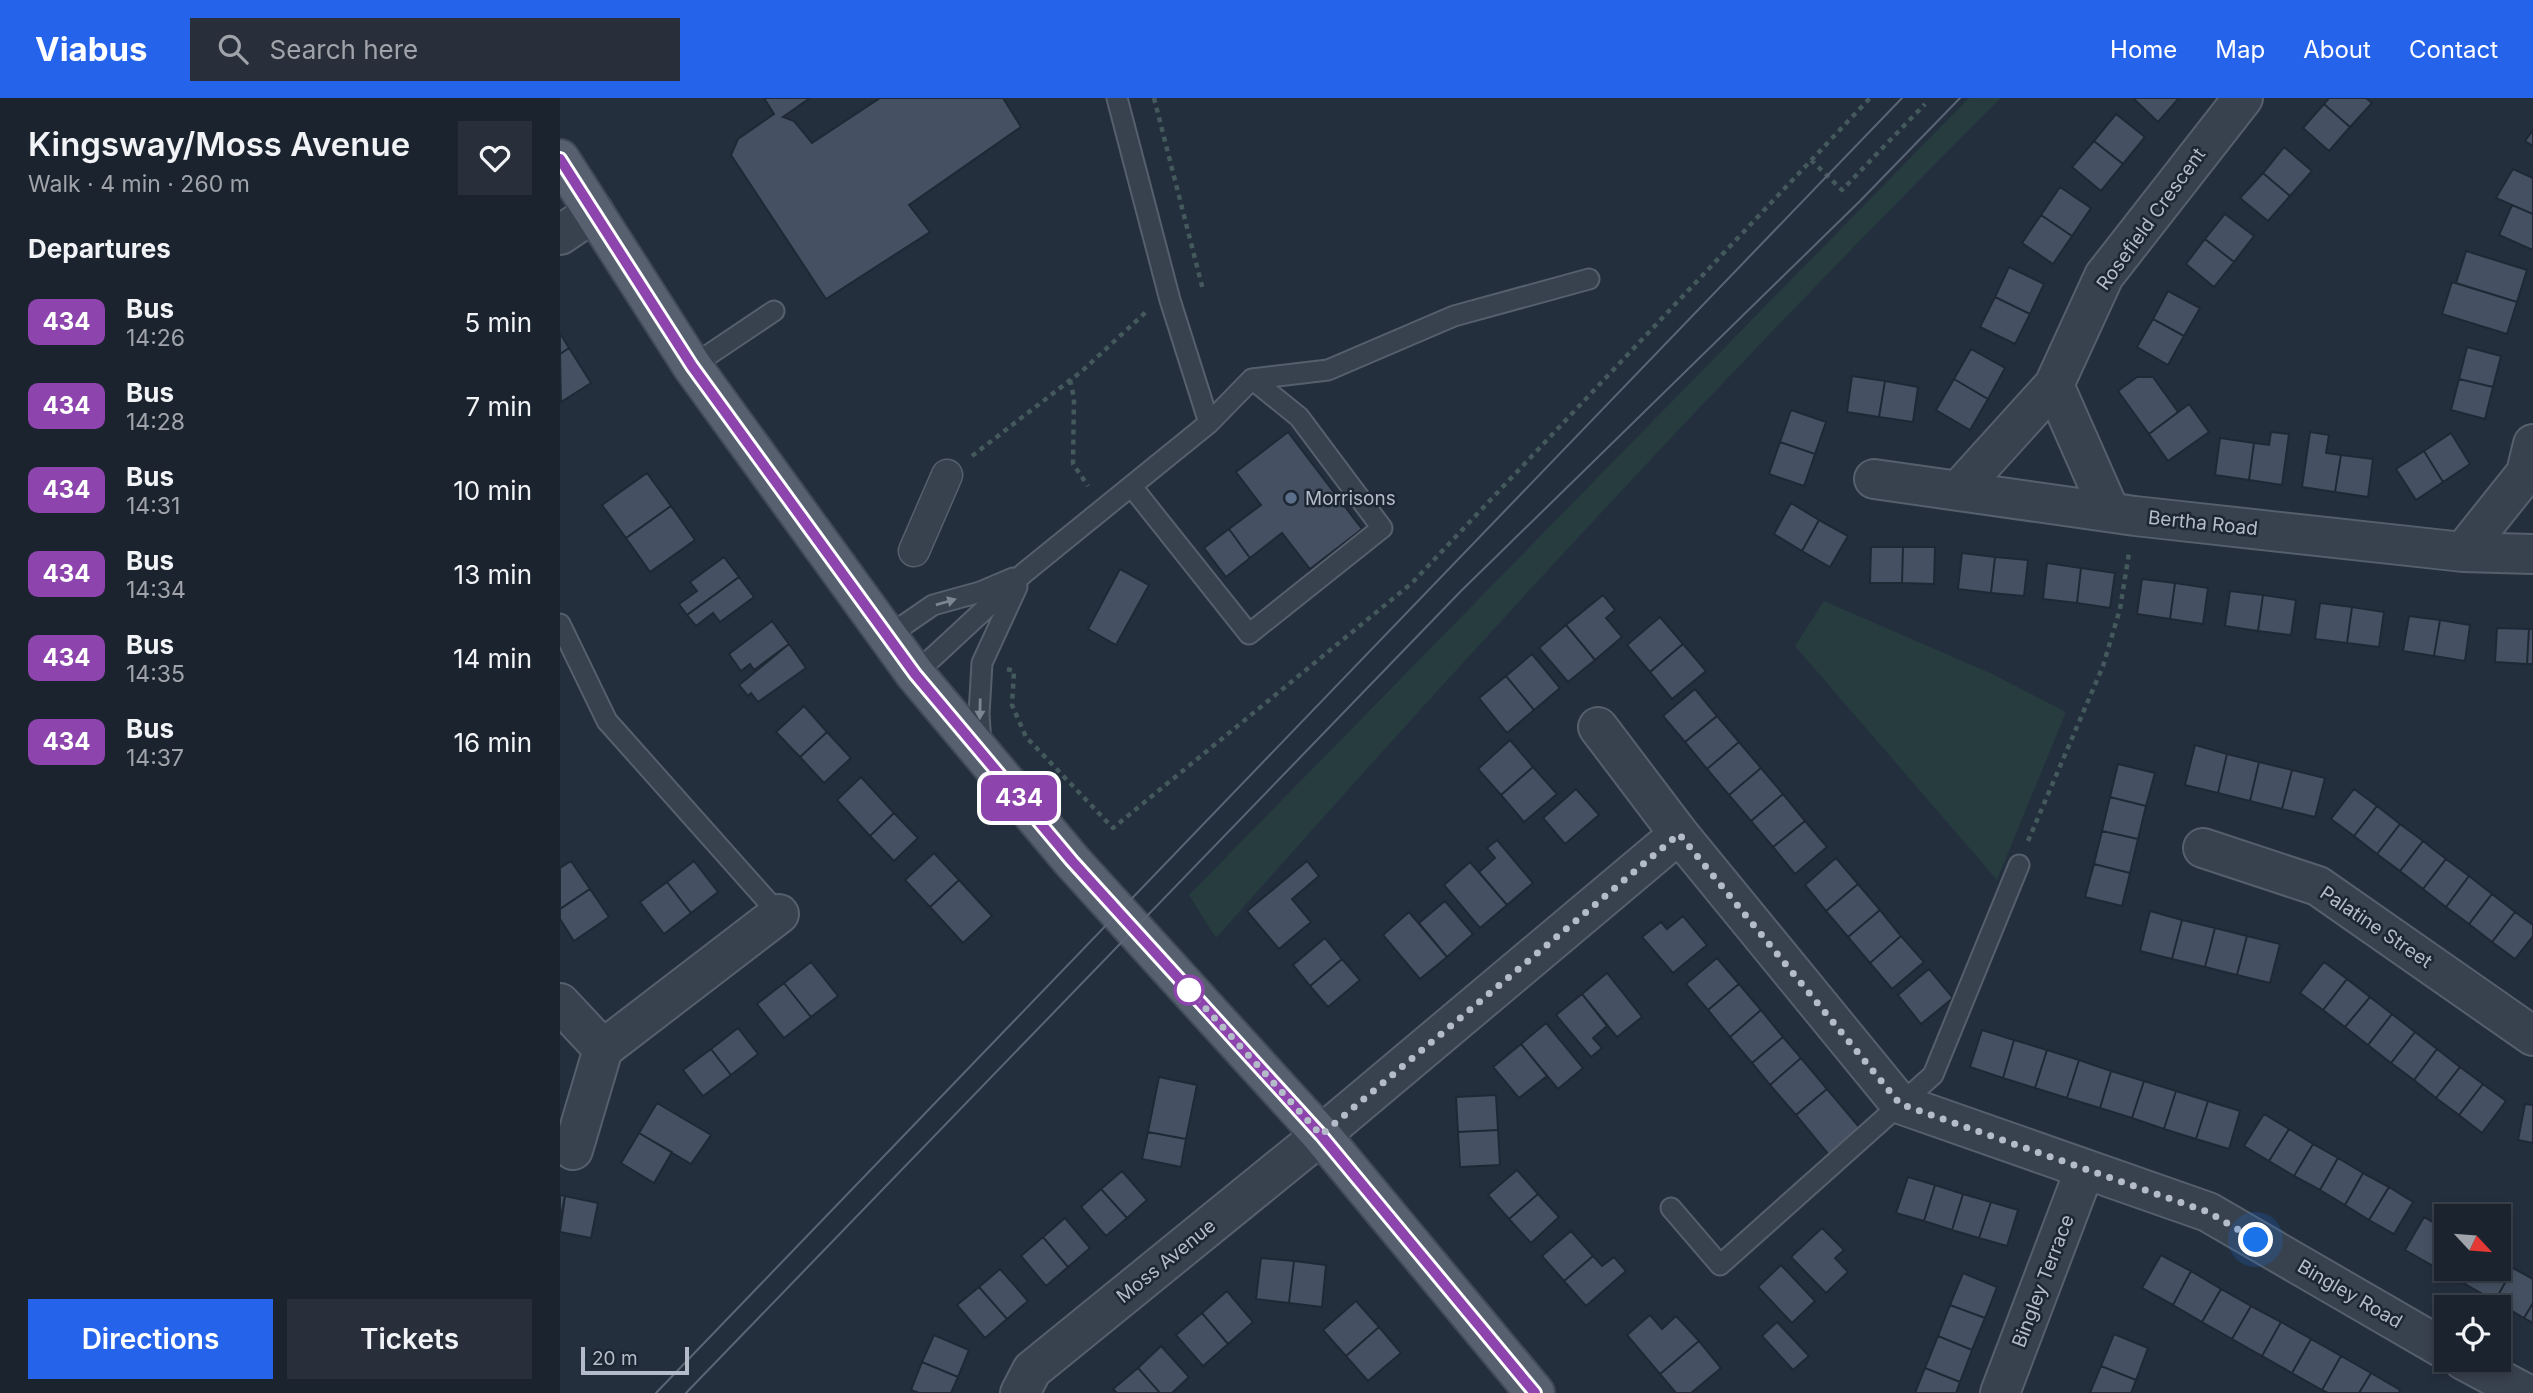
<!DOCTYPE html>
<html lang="en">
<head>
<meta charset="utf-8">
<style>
	body { margin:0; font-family:Inter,sans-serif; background:#282f3a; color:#f1f3f6; height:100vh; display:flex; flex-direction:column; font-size:26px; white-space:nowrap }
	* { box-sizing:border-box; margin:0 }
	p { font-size:23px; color:#a0a4aa }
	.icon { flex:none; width:38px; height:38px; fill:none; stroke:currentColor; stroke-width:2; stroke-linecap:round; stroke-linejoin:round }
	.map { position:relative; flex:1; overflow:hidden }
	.side { display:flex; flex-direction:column; background:#1b232e; width:560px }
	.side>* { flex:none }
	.badge { padding:0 14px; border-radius:10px; font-size:24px; line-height:46px }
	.needle { width:46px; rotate:116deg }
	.controls { position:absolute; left:1874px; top:1106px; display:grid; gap:14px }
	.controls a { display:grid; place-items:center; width:77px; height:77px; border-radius:0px; background:#1b232e; box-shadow:0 4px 10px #0003,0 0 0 2px #39404a; font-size:35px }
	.scale { position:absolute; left:21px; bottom:18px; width:108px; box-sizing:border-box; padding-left:7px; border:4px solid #b4bcc9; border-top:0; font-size:19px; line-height:24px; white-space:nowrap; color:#b4bcc9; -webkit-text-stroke:5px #1d2633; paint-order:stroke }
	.you { position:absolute; width:35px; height:35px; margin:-18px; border:5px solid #fff; border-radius:50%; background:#1a73e8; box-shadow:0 0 0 10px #1a73e833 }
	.map>.badge { position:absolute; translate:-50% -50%; box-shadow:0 0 0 4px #fff }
	h2 { padding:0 28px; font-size:26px; line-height:63px }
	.round { display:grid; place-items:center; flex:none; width:74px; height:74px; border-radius:0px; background:#282f3a }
	.headline { display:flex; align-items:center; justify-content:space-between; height:119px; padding:0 28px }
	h1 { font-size:33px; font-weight:600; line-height:52px }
	.action { display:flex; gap:14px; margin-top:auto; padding:14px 28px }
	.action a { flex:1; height:80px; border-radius:0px; background:#2563eb; color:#fff; font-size:28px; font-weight:600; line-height:80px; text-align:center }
	.action a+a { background:#282f3a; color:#f1f3f6 }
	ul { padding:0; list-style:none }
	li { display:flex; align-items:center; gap:21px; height:84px; padding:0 28px }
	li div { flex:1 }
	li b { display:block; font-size:26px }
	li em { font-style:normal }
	li .badge { min-width:77px; font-weight:700; text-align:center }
	header { display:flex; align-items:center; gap:42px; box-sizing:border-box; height:98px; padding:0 35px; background:#2563eb; color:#fff }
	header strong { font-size:33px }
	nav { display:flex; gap:38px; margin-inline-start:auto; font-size:24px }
	.search { width:490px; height:63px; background:#282f3a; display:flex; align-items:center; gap:18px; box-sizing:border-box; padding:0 24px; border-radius:0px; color:#a0a4aa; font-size:26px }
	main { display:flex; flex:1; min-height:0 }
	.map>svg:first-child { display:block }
</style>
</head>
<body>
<header>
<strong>Viabus</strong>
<div class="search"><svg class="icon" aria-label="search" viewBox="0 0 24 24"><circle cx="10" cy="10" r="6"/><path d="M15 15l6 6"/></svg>Search here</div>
<nav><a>Home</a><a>Map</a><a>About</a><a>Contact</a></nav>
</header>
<main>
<section class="side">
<div class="headline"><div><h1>Kingsway/Moss Avenue</h1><p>Walk · 4 min · 260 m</p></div><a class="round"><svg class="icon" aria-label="heart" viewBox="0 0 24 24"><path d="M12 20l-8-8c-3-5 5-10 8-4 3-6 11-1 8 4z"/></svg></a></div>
<h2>Departures</h2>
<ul>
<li><span class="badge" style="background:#8e44ad;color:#fff">434</span><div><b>Bus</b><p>14:26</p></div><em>5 min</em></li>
<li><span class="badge" style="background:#8e44ad;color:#fff">434</span><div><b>Bus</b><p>14:28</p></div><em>7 min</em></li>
<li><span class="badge" style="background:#8e44ad;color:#fff">434</span><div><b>Bus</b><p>14:31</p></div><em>10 min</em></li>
<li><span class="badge" style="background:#8e44ad;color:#fff">434</span><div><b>Bus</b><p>14:34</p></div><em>13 min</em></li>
<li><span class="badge" style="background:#8e44ad;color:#fff">434</span><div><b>Bus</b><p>14:35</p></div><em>14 min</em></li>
<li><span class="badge" style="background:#8e44ad;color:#fff">434</span><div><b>Bus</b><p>14:37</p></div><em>16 min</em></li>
</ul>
<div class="action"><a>Directions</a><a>Tickets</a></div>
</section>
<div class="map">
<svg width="1973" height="1295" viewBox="0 0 1973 1295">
	<rect width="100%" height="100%" fill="#242f3e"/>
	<path fill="#263c3f" d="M1409,0H1441C1169,271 910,553 656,840L629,797Z
		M1264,503L1430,575L1506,614L1437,782L1235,548Z"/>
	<path fill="#455162" stroke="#1f2835" stroke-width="2" d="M204,0H250L223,19L234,23L252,45L320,0H443L461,29L349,107L370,134L266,201L171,57L178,41L214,16Z
		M1573,0H1619L1598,24Z
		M1769,0H1806L1812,5L1790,29L1764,6Z
		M1764,6L1790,29L1769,53L1743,30Z
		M1556,16L1585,39L1563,66L1534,43Z
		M1973,32V48L1965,43Z
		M1534,43L1563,66L1541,93L1512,69Z
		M1724,49L1752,73L1730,98L1703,75Z
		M1953,71L1973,80V116L1936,100Z
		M1703,75L1730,98L1708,123L1680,100Z
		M1500,89L1531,110L1512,138L1481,117Z
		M1952,107L1973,116V152L1939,137Z
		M1665,116L1694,138L1674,164L1645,141Z
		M1481,117L1512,138L1493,166L1462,145Z
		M1645,141L1674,164L1654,189L1626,166Z
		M1906,153L1967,172L1957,204L1896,185Z
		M1449,169L1484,186L1470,216L1435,199Z
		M1892,184L1957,204L1947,236L1882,216Z
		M1608,193L1640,210L1624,238L1593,221Z
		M1435,199L1470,216L1455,246L1420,229Z
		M1593,221L1624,238L1608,267L1577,249Z
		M0,235L9,250L0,256Z
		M1907,249L1941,258L1933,289L1899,281Z
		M9,250L31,285L1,304L0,256Z
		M1411,251L1445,270L1428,301L1394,281Z
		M1292,278L1325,283L1319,319L1287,314Z
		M1577,279H1593L1618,314L1589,336L1558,293Z
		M1394,281L1428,301L1410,332L1376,312Z
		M1899,281L1933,289L1925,321L1891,312Z
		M1325,283L1358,289L1353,324L1319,319Z
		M1629,306L1649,334L1608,363L1589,336Z
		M1231,312L1266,324L1255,356L1220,344Z
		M728,334L802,431L750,471L722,435L690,460L669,431L701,407L676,374Z
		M1711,334L1729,336L1722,387L1689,382L1694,345L1709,347Z
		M1750,334L1769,337L1766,355L1781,357L1775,394L1742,389Z
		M1891,335L1910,366L1883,384L1864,353Z
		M1660,340L1694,345L1689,382L1655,377Z
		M1220,344L1255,356L1244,388L1209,376Z
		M1864,353L1883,384L1856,402L1836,371Z
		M1781,357L1813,361L1808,399L1775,394Z
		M87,375L111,408L66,440L42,407Z
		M1231,405L1259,422L1242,453L1214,436Z
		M111,408L135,442L90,474L66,440Z
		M1259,422L1288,438L1270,469L1242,453Z
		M669,431L690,460L666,479L644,450Z
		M1311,449H1343L1342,485H1310Z
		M1343,449H1375L1374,486L1342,485Z
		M1402,455L1435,459L1431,495L1398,491Z
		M164,459L179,479L127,517L119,506L137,493L130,484Z
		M1435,459L1468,462L1464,498L1431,495Z
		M1487,465L1521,470L1517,505L1483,501Z
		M1521,470L1555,475L1550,510L1517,505Z
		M560,471L589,487L556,547L528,531Z
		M179,479L194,499L160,524L153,515L136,528L127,517Z
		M1582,481L1615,485L1610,521L1577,516Z
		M1615,485L1648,490L1643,526L1610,521Z
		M1670,493L1703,497L1698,533L1665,528Z
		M1043,497L1055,512L1046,520L1062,539L1035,562L1006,527Z
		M1703,497L1736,502L1731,537L1698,533Z
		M1760,505L1792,509L1787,545L1755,541Z
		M1792,509L1824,514L1819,549L1787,545Z
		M1849,518L1880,522L1874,558L1843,553Z
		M1100,519L1123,546L1090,574L1067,547Z
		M1880,522L1910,527L1905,563L1874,558Z
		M212,523L229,546L194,572L190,566L181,573L169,556Z
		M1006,527L1035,562L1008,584L979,550Z
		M1937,530L1969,531L1967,566L1935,564Z
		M1969,531H1973V566H1967Z
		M229,546L246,570L198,604L191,595L188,598L179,587Z
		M1123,546L1146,573L1112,601L1090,574Z
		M972,556L1000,590L974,612L946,578Z
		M946,578L974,612L947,635L919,600Z
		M1135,591L1157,618L1125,644L1103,618Z
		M244,608L267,634L240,659L216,634Z
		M1157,618L1179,644L1147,671L1125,644Z
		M267,634L291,660L264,685L240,659Z
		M950,642L973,669L941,697L918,671Z
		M1179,644L1201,670L1169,697L1147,671Z
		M1635,647L1667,656L1658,695L1625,687Z
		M1667,656L1699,664L1690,703L1658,695Z
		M1699,664L1732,672L1722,711L1690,703Z
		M1558,666L1595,675L1586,708L1550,699Z
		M973,669L997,696L964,724L941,697Z
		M1201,670L1223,696L1191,723L1169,697Z
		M1732,672L1765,680L1755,719L1722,711Z
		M301,679L334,715L310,738L277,702Z
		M1016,691L1039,717L1005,746L983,720Z
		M1794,691L1817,708L1794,738L1771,721Z
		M1223,696L1245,723L1213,749L1191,723Z
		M1550,699L1586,708L1578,741L1542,733Z
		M1817,708L1840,726L1817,756L1794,738Z
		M334,715L358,740L334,763L310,738Z
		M1245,723L1267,749L1235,776L1213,749Z
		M1840,726L1863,743L1840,773L1817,756Z
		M1542,733L1578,741L1570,775L1534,766Z
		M937,742L973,785L947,807L919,774L935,760L927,750Z
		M1863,743L1886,761L1863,791L1840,773Z
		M374,755L399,782L370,809L345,782Z
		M1276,760L1298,786L1266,813L1245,787Z
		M1886,761L1909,778L1886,809L1863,791Z
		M11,763L30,791L0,811V770Z
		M134,763L158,794L131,815L107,784Z
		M747,763L759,778L732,801L751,824L719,851L687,813Z
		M910,764L947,807L920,830L884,787Z
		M1534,766L1570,775L1562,808L1525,799Z
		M1909,778L1932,796L1909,826L1886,809Z
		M399,782L432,818L403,845L370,809Z
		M107,784L131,815L104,836L80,804Z
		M1298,786L1320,812L1288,839L1266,813Z
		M30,791L49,819L14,843L0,821V811Z
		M1932,796L1955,814L1932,844L1909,826Z
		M885,803L913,836L887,859L859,825Z
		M1320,812L1341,838L1310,865L1288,839Z
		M1590,813L1622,822L1612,861L1580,853Z
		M849,814L887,859L860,881L823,837Z
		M1955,814L1973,827V838L1955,861L1932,844Z
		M1123,818L1147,847L1113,875L1082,839L1101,824L1107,831Z
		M1622,822L1655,830L1645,869L1612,861Z
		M1655,830L1687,838L1677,877L1645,869Z
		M1341,838L1364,864L1332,891L1310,865Z
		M1687,838L1720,846L1710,885L1677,877Z
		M765,840L782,861L750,888L733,867Z
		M1157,860L1179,886L1148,912L1126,886Z
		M782,861L800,882L768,909L750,888Z
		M251,864L278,898L251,919L224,885Z
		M1764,864L1787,881L1763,912L1740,895Z
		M1369,871L1393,900L1361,926L1338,897Z
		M1047,875L1082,919L1057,939L1022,896Z
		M1787,881L1810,899L1785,929L1763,912Z
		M224,885L251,919L224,940L197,906Z
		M1179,886L1201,912L1170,939L1148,912Z
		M1022,896L1047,928L1033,940L1042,950L1031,959L996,917Z
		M1810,899L1832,916L1808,947L1785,929Z
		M1201,912L1223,939L1192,965L1170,939Z
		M1832,916L1855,934L1831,965L1808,947Z
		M986,925L1023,970L998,991L961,946Z
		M178,930L198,956L171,977L151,951Z
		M1422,932L1454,942L1443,980L1410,969Z
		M1855,934L1877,951L1854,982L1831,965Z
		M1223,939L1241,960L1210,987L1192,965Z
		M1454,942L1487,952L1475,990L1443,980Z
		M961,946L987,978L959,1000L933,969Z
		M151,951L171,977L143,998L123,972Z
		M1877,951L1900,969L1876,1000L1854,982Z
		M1487,952L1519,962L1507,1000L1475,990Z
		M1241,960L1267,991L1236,1017L1210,987Z
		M1519,962L1551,973L1540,1010L1507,1000Z
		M1900,969L1923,986L1899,1017L1876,1000Z
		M1551,973L1584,983L1572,1020L1540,1010Z
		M599,979L637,987L626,1041L588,1034Z
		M1584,983L1616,993L1604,1031L1572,1020Z
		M1923,986L1946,1003L1922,1035L1899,1017Z
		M1267,991L1300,1030L1269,1057L1236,1017Z
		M1616,993L1648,1003L1636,1041L1604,1031Z
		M936,997L938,1032L898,1034L896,999Z
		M1648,1003L1680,1013L1669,1051L1636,1041Z
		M97,1005L151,1037L131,1066L79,1035Z
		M1965,1006L1973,1007V1045L1958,1042Z
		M1704,1016L1729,1031L1709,1063L1684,1048Z
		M1729,1031L1753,1046L1734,1078L1709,1063Z
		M938,1032L940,1067L900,1069L898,1034Z
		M588,1034L626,1041L621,1069L582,1061Z
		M79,1035L112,1054L94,1085L61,1065Z
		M1753,1046L1778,1060L1760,1092L1734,1078Z
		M1778,1060L1803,1075L1785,1107L1760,1092Z
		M957,1072L978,1096L949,1121L928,1097Z
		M562,1073L587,1102L567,1120L541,1091Z
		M1803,1075L1829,1089L1809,1122L1785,1107Z
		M1348,1079L1375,1087L1364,1123L1336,1115Z
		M1375,1087L1403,1096L1392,1132L1364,1123Z
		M1829,1089L1853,1104L1834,1136L1809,1122Z
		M541,1091L567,1120L546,1138L521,1109Z
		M978,1096L999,1119L971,1145L949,1121Z
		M1403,1096L1431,1104L1419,1140L1392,1132Z
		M0,1097L5,1098L0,1123Z
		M5,1098L38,1105L31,1140L0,1134Z
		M1431,1104L1458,1112L1447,1148L1419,1140Z
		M1864,1119L1886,1132V1148L1875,1169L1845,1152Z
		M505,1120L530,1150L508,1169L483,1139Z
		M1262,1130L1284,1152L1275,1160L1288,1174L1266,1195L1231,1159Z
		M1011,1133L1033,1158L1004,1183L982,1158Z
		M483,1139L508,1169L486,1188L461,1158Z
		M1886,1148V1171H1914L1905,1186L1875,1169Z
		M1601,1157L1631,1173L1613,1207L1582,1190Z
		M1033,1158L1042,1168L1054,1159L1066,1173L1026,1208L1004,1183Z
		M701,1160L734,1163L729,1205L696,1201Z
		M1939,1162L1953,1170L1935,1203L1905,1186L1914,1171H1939Z
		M734,1163L766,1167L762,1209L729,1205Z
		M1221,1167L1255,1203L1232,1225L1198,1189Z
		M1953,1170L1973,1181V1205L1964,1220L1935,1203Z
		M440,1171L468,1203L447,1221L419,1189Z
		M1631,1173L1661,1191L1642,1224L1613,1207Z
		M1403,1175L1437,1189L1425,1220L1390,1207Z
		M419,1189L447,1221L425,1240L397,1207Z
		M1661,1191L1691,1208L1672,1241L1642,1224Z
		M667,1193L693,1224L668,1246L642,1215Z
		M796,1203L819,1229L786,1258L763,1232Z
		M1973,1205V1225L1964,1220Z
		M1390,1207L1425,1220L1412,1252L1378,1238Z
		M1691,1208L1721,1224L1702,1258L1672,1241Z
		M642,1215L668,1246L643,1268L616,1237Z
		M1090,1217L1102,1231L1116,1218L1139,1243L1100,1276L1067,1237Z
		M1217,1224L1249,1258L1233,1272L1202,1238Z
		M1721,1224L1751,1241L1732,1275L1702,1258Z
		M819,1229L841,1255L808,1283L786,1258Z
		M1554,1236L1588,1250L1576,1282L1541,1268Z
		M374,1237L409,1252L398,1279L362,1264Z
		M1378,1238L1412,1252L1400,1284L1365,1270Z
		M1751,1241L1781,1258L1762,1292L1732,1275Z
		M1139,1243L1161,1270L1131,1295H1116L1100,1276Z
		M601,1248L629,1279L612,1295H600L578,1270Z
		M1781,1258L1811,1275L1799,1295H1768L1762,1292Z
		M362,1264L398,1279L391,1295H359L351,1292Z
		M1541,1268L1576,1282L1571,1295H1530Z
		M578,1270L600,1295H557L553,1291Z
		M1365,1270L1400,1284L1396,1295H1355Z
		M1811,1275L1840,1292L1839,1295H1799Z"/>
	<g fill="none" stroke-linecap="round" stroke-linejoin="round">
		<defs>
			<path id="service" d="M557,0L610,202L649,325
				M132,268L214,213
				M572,389L689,536L822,430L739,319L692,281
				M0,526L47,623L219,816
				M328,538L373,507L420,494L453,480
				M355,576L464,475L649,325L692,281L768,272L894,218L1029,181
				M421,647L419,616L422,565L457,489
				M1111,1110L1160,1167L1373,977L1459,767"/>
			<path id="pedestrian" d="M354,453L387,377"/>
			<path id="minor" d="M0,137L34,114
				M1494,287L1550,414
				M1314,381L1575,418L1903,454L1973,456
				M1398,393L1494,287L1544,178L1683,0
				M1903,454L1966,375L1973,346
				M1038,629L1119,736L1340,1006L1648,1114L1886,1252
				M1643,750L1758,788L1973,938
				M0,905L43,951L13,1052
				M43,951L219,816
				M1903,1262L1965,1295
				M460,1295L472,1272L761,1037L1119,736
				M1440,1295L1525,1071"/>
			<path id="primary" d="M0,61L132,268L355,576L512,763L761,1037L975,1295"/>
		</defs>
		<use href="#service" stroke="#565f6c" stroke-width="23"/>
		<use href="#pedestrian" stroke="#565f6c" stroke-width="33"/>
		<use href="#minor" stroke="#565f6c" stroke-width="42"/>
		<use href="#primary" stroke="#414a57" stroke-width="42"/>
		<path stroke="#44595c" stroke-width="4.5" stroke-dasharray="5 5" stroke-linecap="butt" d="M594,0L643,192
			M1251,62L1282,92L1365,6
			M510,282L514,300L513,366L528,388
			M412,358L522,273L586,214
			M447,571L454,573L452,607L466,639L553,730L852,485L1310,0
			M1468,743L1543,568L1560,511L1569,455"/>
		<use href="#service" stroke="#38414e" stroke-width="19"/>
		<use href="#pedestrian" stroke="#38414e" stroke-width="30"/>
		<use href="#minor" stroke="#38414e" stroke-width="38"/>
		<use href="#primary" stroke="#56606e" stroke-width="38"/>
		<path stroke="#5a6575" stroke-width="2" d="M96,1295L1342,0
			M126,1295L901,493L1300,103L1400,0"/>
	</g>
	<defs><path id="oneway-solid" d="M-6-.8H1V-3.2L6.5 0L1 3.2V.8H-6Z" transform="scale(1.75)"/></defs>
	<g fill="#7c8592">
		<use href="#oneway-solid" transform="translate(386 504) rotate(-16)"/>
		<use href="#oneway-solid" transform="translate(420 611) rotate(91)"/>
	</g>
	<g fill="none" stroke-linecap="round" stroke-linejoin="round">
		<defs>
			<path id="line" d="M0,61L132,268L355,576L512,763L761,1037L975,1295"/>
		</defs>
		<use href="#line" stroke="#fff" stroke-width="16"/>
		<use href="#line" stroke="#8e44ad" stroke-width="10"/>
		<path stroke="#b4bcc9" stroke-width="7" stroke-dasharray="0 12.6" d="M629,892L761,1037L1119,736L1340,1006L1648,1114L1696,1142"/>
	</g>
	<circle fill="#5c6f8a" stroke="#1d2633" stroke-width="2.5" cx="731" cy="400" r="7"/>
	<circle fill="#fff" stroke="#8e44ad" stroke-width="3.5" cx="629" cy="892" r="14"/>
	<g text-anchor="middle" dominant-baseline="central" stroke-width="5" stroke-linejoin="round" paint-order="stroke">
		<g font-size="19" fill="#b4bcc9" stroke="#1d2633">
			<text transform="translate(1591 121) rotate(-54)">Rosefield Crescent</text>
			<text transform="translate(1643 425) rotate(6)">Bertha Road</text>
			<text transform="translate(1816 829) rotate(34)">Palatine Street</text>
			<text transform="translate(606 1163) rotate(-39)">Moss Avenue</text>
			<text transform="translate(1483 1183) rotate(-69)">Bingley Terrace</text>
			<text transform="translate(1790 1196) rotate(30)">Bingley Road</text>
		</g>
		<g font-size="19" fill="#b4bcc9" stroke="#1d2633" text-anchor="start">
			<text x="745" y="400">Morrisons</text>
		</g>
	</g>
</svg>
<div class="controls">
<a><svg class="needle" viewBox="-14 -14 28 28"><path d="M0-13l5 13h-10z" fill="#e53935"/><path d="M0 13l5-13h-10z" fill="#a0a4aa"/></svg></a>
<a><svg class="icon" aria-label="locate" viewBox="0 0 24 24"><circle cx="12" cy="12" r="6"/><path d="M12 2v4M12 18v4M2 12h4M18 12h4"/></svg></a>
</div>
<div class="scale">20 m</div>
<div class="you" style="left:1696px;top:1142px"></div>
<b class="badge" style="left:459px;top:700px;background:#8e44ad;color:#fff">434</b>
</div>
</main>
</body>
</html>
